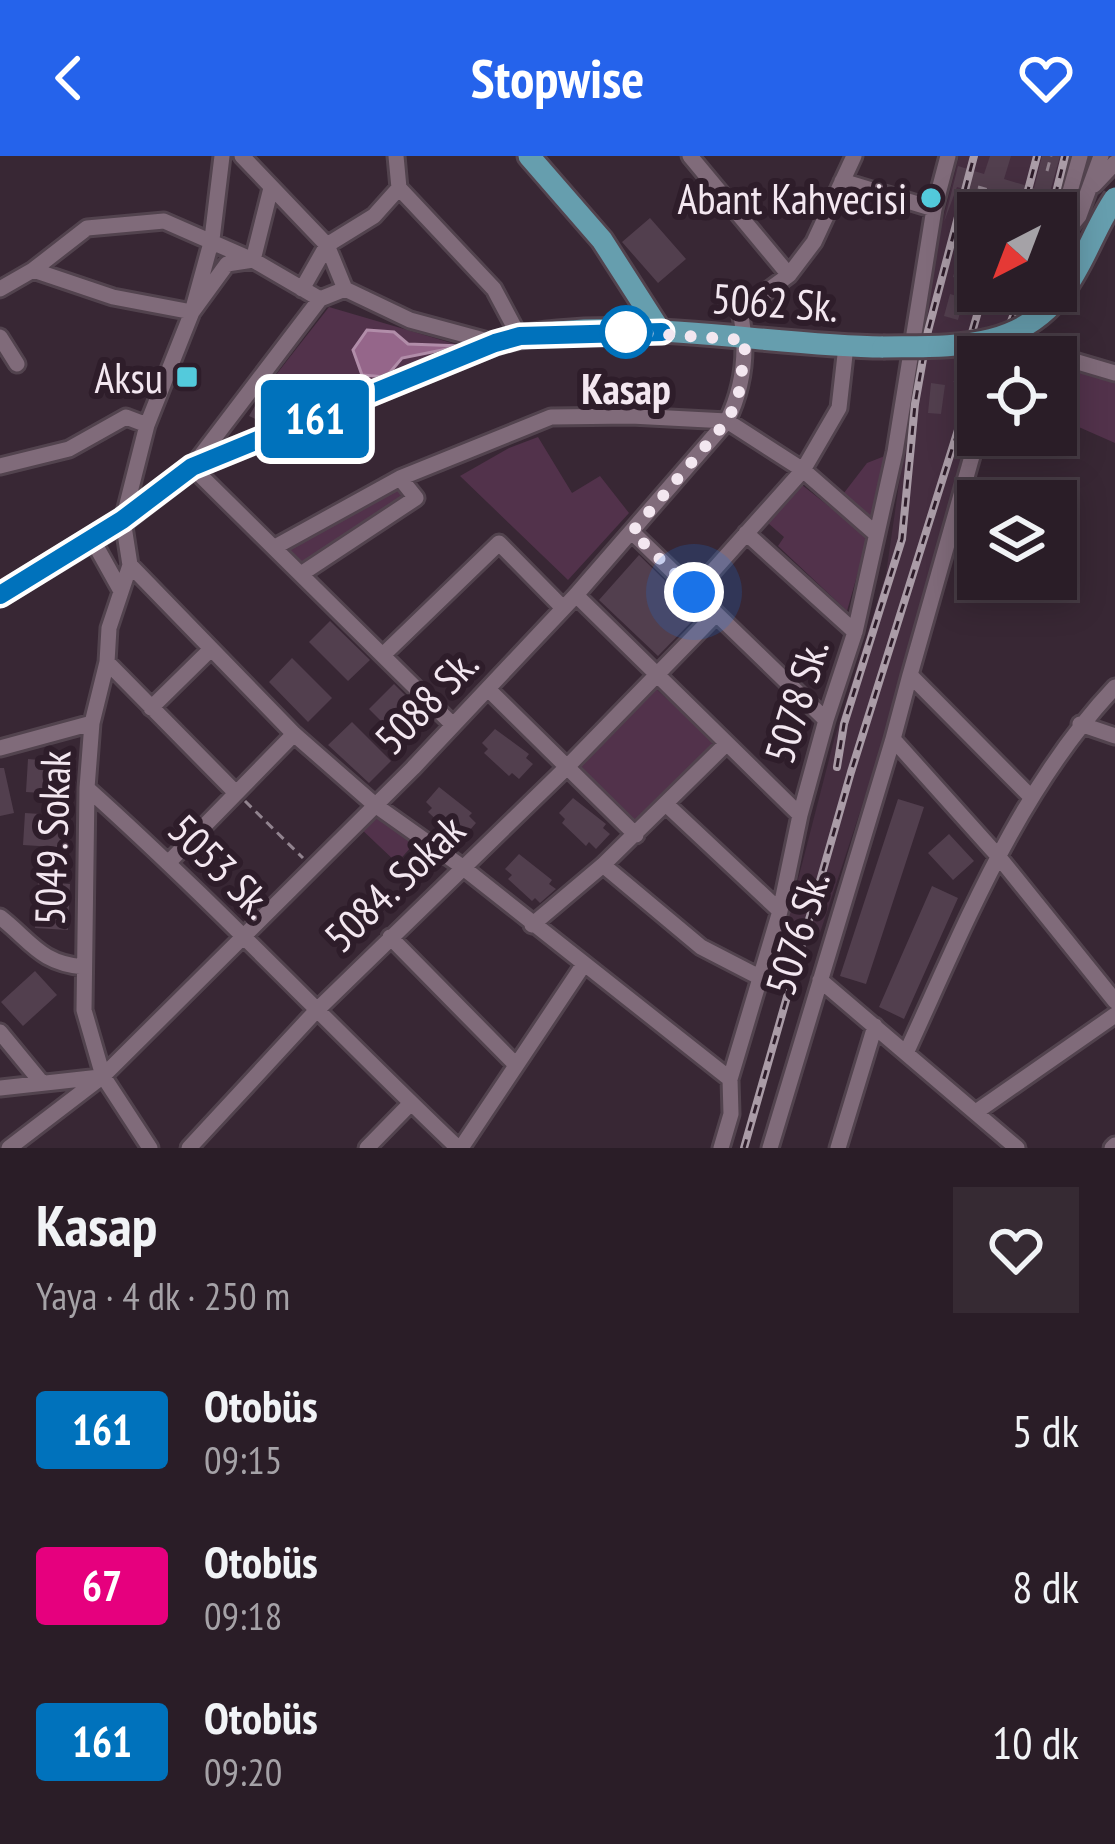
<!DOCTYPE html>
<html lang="tr">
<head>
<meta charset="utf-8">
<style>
	body { margin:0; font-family:"PT Sans Narrow",sans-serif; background:#362a33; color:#f1f3f6; height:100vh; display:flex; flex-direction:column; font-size:45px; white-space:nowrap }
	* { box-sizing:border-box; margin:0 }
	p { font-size:39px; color:#a5a2a7 }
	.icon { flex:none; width:66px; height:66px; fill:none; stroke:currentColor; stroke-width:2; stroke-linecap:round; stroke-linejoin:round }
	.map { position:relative; height:992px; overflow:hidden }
	.details { display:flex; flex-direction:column; background:#2a1d27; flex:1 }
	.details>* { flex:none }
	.badge { padding:0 24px; border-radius:9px; font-size:42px; line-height:78px }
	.needle { width:78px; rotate:222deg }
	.tools { position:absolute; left:957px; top:36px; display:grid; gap:24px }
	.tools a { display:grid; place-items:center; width:120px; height:120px; border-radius:0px; background:#2a1d27; box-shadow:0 6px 30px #0003,0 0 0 3px #463b44; font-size:60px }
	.you { position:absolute; width:60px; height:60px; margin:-30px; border:9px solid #fff; border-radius:50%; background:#1a73e8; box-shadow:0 0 0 18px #1a73e833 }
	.map>.badge { position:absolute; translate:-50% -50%; box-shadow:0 0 0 6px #fff }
	.round { display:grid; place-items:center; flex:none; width:126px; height:126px; border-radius:0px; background:#362a33 }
	.summary { display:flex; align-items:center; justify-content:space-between; height:204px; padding:0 36px }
	h1 { font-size:57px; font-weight:800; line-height:90px }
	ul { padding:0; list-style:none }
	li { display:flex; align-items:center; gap:36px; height:156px; padding:0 36px }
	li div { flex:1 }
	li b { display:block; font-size:45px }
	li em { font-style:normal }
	li .badge { min-width:132px; font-weight:700; text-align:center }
	header { display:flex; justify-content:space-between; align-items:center; height:156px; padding:0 36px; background:#2563eb; color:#fff; font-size:54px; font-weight:800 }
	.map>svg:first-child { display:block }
</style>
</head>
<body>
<header><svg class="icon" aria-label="back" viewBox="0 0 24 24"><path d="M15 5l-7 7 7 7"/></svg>Stopwise<svg class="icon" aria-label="heart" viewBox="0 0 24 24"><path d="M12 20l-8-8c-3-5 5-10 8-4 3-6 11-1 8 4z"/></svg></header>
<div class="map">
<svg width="1115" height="992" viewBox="0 0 1115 992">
	<rect width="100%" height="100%" fill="#382734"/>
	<path fill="#452e40" d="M959,0H1065L1049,57H978V135H1026L1013,181L1006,185L999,201H978V256L892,559L818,783L785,774L834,584L886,418L904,293L908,198Z"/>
	<path fill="#52324b" d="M329,151L462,190L295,258L268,229Z
		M1010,186L1115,217V287L1056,261V201H1003Z
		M538,281L572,337L600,320L629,357L568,424L460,320L509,292Z
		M895,296L875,377L837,346L867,307Z
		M802,329L868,381L847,455L778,390L784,381L768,367Z
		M398,330L405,341L306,410L287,392Z
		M653,530L714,586L635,665L576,609Z
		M375,649L419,682L397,707L358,670Z"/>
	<path fill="#95668a" stroke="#b18da9" stroke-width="3" d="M367,174L394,176L408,188L462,190L402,202L386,221L362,219L353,194Z"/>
	<path fill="#523f4e" d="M990,0H1011L1004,23L1034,32L1042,0H1060L1050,36L1057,38L1051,57L995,42L990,57H978V109L971,126L953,121L977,37L957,31L944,66L958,10L984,18Z
		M650,62L686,103L658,127L622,86Z
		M950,138L964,142L958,164L944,160Z
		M931,227L945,229L941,258L928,257Z
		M261,240L278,247L271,262L262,266L249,260Z
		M639,399L699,458L658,500L599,444Z
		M330,465L370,504L348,525L309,486Z
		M292,502L332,542L308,566L269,526Z
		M394,528L430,564L405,589L369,553Z
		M352,566L391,605L369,627L328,589Z
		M495,573L529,598L526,602L533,608L519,623L512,617L509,620L484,597L488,593L482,587Z
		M28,603L75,607L73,639L26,636Z
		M0,612H4L14,657L0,660Z
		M439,631L472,657L469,660L476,667L463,682L455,675L452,678L428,656L432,652L426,646Z
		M573,642L606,668L603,672L610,678L596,693L589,686L586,690L562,667L565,663L559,657Z
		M898,643L924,651L866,828L840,820Z
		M25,657L72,660L70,692L23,689Z
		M949,678L974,705L953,724L928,697Z
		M519,698L552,724L549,728L556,733L540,747L535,742L532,745L508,723L512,719L505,713Z
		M38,726L70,728L68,774L35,772Z
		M932,730L958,742L904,863L879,851Z
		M35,815L57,839L23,870L1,846Z"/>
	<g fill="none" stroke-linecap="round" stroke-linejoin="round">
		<defs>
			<path id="minor" d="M242,0L327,89L345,133L410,164L495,187
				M690,0L789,119
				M842,25L934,53
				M1094,29L1115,7
				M399,32L494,133L519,180
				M1058,78L1080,0
				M1056,88L1079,60L1101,0
				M33,114L113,141L192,156L227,108L253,104L271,32
				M0,133L33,114L87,72L164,65L253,104L320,143
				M302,133L327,89L374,60L399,32L396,0
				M345,133L320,143L192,311L453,569
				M1037,162L1044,135
				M0,181L17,208
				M1010,186L1115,217
				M978,279L910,519L1031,641
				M0,310L69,293L126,261L147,269
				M632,376L826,564
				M746,377L855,476
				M92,383L121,435
				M275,391L400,322L551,261L631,260L727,265L803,314L875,377
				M130,409L294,578L375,649L461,710L730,923
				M301,418L416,342L400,322
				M694,436L803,314L839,252L846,190
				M576,439L800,659
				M383,499L499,387L563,452
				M107,506L236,637
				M910,519L893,583L998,700L1115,845
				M489,534L636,679
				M151,552L210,494
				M1080,568L1115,580
				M0,592L92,567
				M87,632C215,747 333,873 458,992
				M667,649L780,755
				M169,706L294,578
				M603,709L701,791L761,822
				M0,761C32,786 40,807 84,811
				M532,769L603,709L726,588
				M390,781L516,909
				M820,824L1017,992
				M0,876L42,927
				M907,895C966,767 1018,634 1115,531
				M0,932L100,921
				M976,956L1115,859
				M9,992L103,920L413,612L576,439L727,265C744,230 748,193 740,155L789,119L814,86L854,0
				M150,992L103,920L84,854L87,632L92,567L107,506L109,472L130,409L123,364L147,269L192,156L212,83L222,0
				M189,992L315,856L566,612L716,458
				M367,992L411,947
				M461,992L584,808
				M721,992L731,958L730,923L780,755L800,659L826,564L855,476L895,296L934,53L948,0
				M770,992L893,583
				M838,992L875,870
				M1112,992L1115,989"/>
			<path id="major" d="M529,0L602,84L661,176
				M0,439L123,364L192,311L495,187C611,155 762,190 883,191"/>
		</defs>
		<use href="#minor" stroke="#52434e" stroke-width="21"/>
		<use href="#major" stroke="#52434e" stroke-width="27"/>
		<path stroke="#92848f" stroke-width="3" stroke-dasharray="9 6" stroke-linecap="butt" d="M1047,15L1051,0
			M978,31L995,36
			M245,645L303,702"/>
		<use href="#minor" stroke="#806b7a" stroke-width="15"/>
		<use href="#major" stroke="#669eae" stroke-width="21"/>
		<defs>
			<path id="rail" d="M1022,57L1037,0
				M1051,57L1065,0
				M997,201L1023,135
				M958,225L984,135
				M837,611L844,568L902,383L915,248L928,175L974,0
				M744,992L851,616L978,210"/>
		</defs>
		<use href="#rail" stroke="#aa9ca7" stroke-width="8"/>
		<use href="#rail" stroke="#2e1d2a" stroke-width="3" stroke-dasharray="9" stroke-linecap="butt"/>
		<defs>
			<path id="major-bridge" d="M883,191C951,190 1020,196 1064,134C1085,106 1095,71 1115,42"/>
		</defs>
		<use href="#major-bridge" stroke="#52434e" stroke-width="27" stroke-linecap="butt"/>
		<use href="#major-bridge" stroke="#669eae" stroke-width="21"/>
	</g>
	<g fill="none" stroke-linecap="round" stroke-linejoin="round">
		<defs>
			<path id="line" d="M0,439L122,364L192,311L495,187L520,180L662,176"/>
		</defs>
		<use href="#line" stroke="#fff" stroke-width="27"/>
		<use href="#line" stroke="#0072bc" stroke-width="18"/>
		<path stroke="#f3e7f0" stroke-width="12" stroke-dasharray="0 21.6" d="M626,176L746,184L738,243L727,265L632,376L694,436"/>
	</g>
	<g fill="#53cadc" stroke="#2e1d2a" stroke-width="4.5">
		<circle cx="931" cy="42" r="12"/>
		<rect x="175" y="209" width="24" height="24" rx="6"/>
	</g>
	<circle fill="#fff" stroke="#0072bc" stroke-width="6" cx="626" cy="176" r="24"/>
	<g text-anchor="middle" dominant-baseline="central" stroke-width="12" stroke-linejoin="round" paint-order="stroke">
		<g font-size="42" fill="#f3e7f0" stroke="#2e1d2a" text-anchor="end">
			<text x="907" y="42">Abant Kahvecisi</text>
			<text x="163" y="221">Aksu</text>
		</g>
		<g font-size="42" fill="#f3e7f0" stroke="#2e1d2a">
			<text transform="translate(775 146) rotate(4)">5062 Sk.</text>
			<text transform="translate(426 545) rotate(-46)">5088 Sk.</text>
			<text transform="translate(796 545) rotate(-73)">5078 Sk.</text>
			<text transform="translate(52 682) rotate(-88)">5049. Sokak</text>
			<text transform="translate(221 710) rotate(45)">5053 Sk.</text>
			<text transform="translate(394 727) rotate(-44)">5084. Sokak</text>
			<text transform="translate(797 777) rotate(-73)">5076 Sk.</text>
		</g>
		<g font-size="42" font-weight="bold" fill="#f3e7f0" stroke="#2e1d2a">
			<text x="626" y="232">Kasap</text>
		</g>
	</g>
</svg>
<div class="tools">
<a><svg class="needle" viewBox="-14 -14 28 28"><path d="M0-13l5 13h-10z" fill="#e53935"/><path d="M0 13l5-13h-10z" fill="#a5a2a7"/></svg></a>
<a><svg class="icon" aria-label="locate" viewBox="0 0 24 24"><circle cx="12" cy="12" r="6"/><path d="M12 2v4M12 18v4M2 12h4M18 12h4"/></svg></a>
<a><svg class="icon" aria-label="layers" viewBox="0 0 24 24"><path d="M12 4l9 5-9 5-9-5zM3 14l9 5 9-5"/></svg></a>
</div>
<div class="you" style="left:694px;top:436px"></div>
<b class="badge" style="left:315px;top:263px;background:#0072bc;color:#fff">161</b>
</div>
<section class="details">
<div class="summary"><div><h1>Kasap</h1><p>Yaya · 4 dk · 250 m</p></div><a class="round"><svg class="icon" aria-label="heart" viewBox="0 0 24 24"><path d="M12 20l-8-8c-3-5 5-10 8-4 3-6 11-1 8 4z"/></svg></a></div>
<ul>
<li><span class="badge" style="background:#0072bc;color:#fff">161</span><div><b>Otobüs</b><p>09:15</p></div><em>5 dk</em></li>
<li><span class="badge" style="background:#e6007e;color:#fff">67</span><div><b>Otobüs</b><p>09:18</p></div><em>8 dk</em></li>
<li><span class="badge" style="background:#0072bc;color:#fff">161</span><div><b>Otobüs</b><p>09:20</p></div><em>10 dk</em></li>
</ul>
</section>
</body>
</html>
